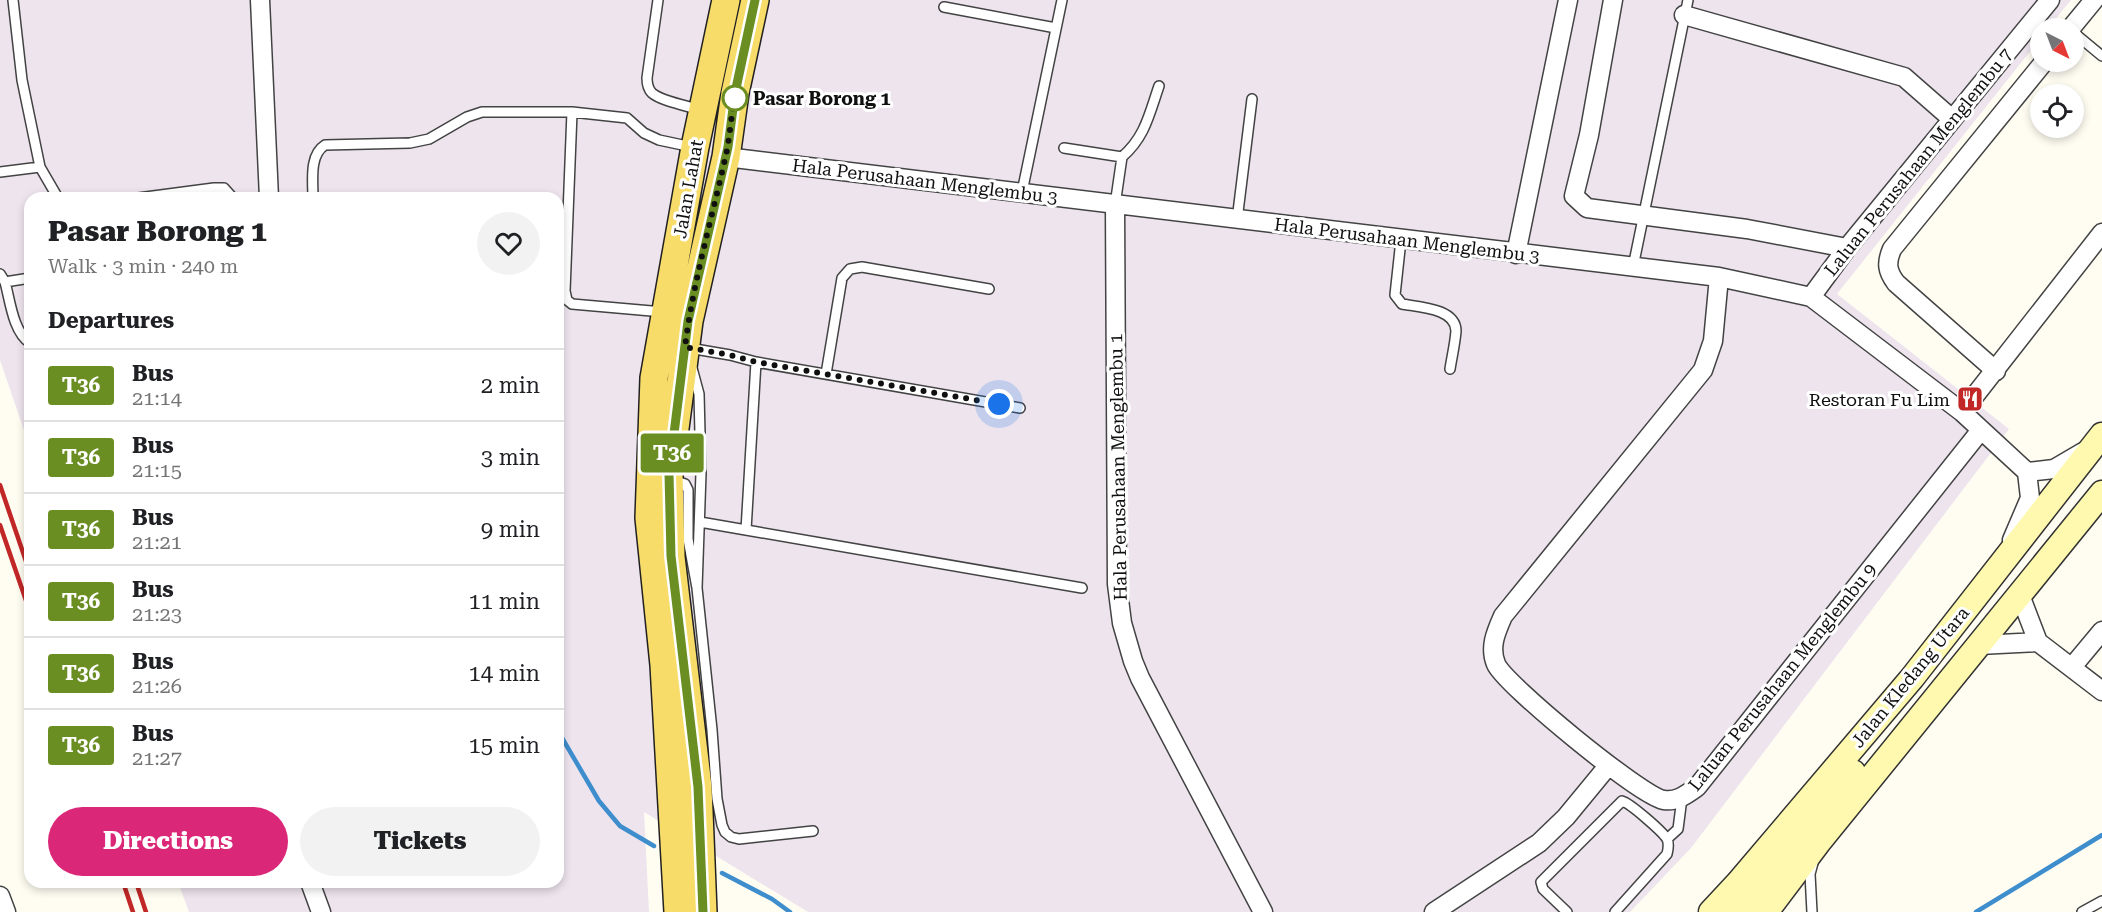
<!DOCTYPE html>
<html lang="en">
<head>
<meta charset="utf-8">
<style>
	body { margin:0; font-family:"Roboto Serif",serif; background:#f2f2f2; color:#202124; height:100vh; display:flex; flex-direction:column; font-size:22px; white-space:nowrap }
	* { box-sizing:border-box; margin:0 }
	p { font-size:20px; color:#757577 }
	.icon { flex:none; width:33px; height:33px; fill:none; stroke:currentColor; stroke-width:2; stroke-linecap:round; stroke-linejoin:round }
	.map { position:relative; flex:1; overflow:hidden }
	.details { position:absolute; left:24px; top:192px; width:540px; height:696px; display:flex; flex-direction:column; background:#fff; border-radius:18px; box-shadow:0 3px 9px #0003 }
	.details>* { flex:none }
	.badge { padding:0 12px; border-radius:4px; font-size:21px; line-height:39px }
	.needle { width:39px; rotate:138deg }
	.buttons { position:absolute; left:2030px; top:18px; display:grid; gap:12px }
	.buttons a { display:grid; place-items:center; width:54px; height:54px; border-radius:50%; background:#fff; box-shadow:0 3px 9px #0003; font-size:30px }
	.you { position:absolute; width:30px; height:30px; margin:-15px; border:4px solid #fff; border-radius:50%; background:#1a73e8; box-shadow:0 0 0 9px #1a73e833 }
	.map>.badge { position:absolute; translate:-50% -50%; box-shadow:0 0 0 3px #fff }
	h2 { padding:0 24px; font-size:22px; line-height:54px }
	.round { display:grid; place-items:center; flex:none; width:63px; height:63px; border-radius:32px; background:#f2f2f2 }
	.head { display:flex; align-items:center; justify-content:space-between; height:102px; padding:0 24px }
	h1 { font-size:28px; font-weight:800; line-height:45px }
	.action { display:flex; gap:12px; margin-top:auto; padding:12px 24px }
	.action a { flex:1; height:69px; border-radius:36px; background:#db2777; color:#fff; font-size:24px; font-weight:800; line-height:69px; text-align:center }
	.action a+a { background:#f2f2f2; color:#202124 }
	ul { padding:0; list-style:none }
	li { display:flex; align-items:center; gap:18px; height:72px; padding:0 24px; border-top:2px solid #e0e0e0 }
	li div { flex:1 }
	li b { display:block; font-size:22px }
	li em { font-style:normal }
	li .badge { min-width:66px; font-weight:700; text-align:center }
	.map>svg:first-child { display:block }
</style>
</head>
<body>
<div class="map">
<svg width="2102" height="912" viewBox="0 0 2102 912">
	<rect width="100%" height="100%" fill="#fffdf2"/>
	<path fill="#ede4ee" d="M0,0H2071L2048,28H2040V39L1837,294L2009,429L1691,848L1630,912H808L644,812L649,912H189L178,882H558V198H30V448L0,360Z"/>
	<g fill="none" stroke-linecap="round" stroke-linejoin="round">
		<path stroke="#3e8dcd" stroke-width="4.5" d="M558,731L599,801L620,826L654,846
			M722,873L772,899L790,912
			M1976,912L2102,835"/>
		<defs>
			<path id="lane" d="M13,0L22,80L40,167L58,198
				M658,0L647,78C647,83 648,89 652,93C661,101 688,106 700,110
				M944,7L1056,28
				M2073,32L2102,56
				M572,112L565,291L567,300L572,304L663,312
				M1064,148L1122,157
				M0,172L40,167
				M1022,192L1062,0
				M138,198L214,188H224L233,198
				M313,198C313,181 309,155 325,145L410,143L429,139L467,117L482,112H572L627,118L644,133L659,140L692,147
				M1115,205L1122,157C1145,137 1149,115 1159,86
				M1237,220L1252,99
				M1401,240L1395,295L1402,304C1418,307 1456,308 1456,331C1455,344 1452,356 1450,369
				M1633,267L1688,0
				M0,274L5,282L30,278
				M5,282C10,300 13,332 30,343
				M689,348L730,355L756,362L746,530L700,522
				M756,362L1020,408
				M826,374L842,278L850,269L862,267L989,289
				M674,488L679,482L685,484L688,490V539L697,588L701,473L699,394L692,368
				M746,530L1082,588
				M697,588L712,730L717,799L722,825L725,832L731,837L739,839L813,831
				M1667,839L1678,829L1682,798
				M1567,912L1543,889L1541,882L1622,801C1630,803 1663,832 1667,839C1669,843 1668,850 1667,854L1615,912
				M1812,912L1810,874L1813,863
				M2082,912L2102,901"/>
			<path id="street" d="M260,0L269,198
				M1613,0L1589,135L1574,196L1587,208L1747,229L1847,248
				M1684,15L1904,77L1952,119
				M2071,28L2094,0
				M726,157L1719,277L1811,297L1962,412L2027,472
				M1115,205L1117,584L1122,623L1133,661L1140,678L1263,912
				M1516,254L1568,0
				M1719,277L1713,341L1703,370L1503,616C1496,632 1489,647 1496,664C1504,684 1642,797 1664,800C1677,802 1687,794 1697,787L1981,430
				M1811,297L1847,248L2050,0
				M1996,371L1896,283C1887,271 1886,263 1892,249L2044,62
				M1962,412L2102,233
				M2027,472L2054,469L2083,452
				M2012,540L2030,498L2027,472
				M2020,595L2038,642L2102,691
				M1979,645L2038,642
				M2072,667L2102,631
				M310,882L321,912
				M0,896L6,912
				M1434,912L1539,843L1566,817L1608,766"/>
			<path id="secondary" d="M1711,912L1738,883L1912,678L2102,435
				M1739,912L1755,895L1853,772
				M1766,912L1818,843L2102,493"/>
			<path id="primary" d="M678,912L664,665L649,518L654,378L695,147L726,0
				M703,912L698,787L671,557L669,474L689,321L726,157L735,93L755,0"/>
		</defs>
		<use href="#lane" stroke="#434343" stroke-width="12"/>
		<use href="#street" stroke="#434343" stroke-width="21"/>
		<use href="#secondary" stroke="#323232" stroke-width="27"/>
		<use href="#primary" stroke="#212121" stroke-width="30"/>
		<use href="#lane" stroke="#fff" stroke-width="9"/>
		<use href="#street" stroke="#fff" stroke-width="18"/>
		<use href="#secondary" stroke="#fef9ae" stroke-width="24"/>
		<use href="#primary" stroke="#f8dc6a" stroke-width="27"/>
		<path stroke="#c12727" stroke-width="4.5" d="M0,485L30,573
			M0,525L30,612
			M123,882L133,912
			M136,882L146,912"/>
	</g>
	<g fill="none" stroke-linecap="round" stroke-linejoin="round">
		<defs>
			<path id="line" d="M703,912L698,787L671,556L669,474L688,321L728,147L735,93L755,0"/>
		</defs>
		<use href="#line" stroke="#fff" stroke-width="14"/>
		<use href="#line" stroke="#6b8e23" stroke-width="9"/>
		<path stroke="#101010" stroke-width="6" stroke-dasharray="0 10.8" d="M735,98C731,113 730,140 725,159C711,222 693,283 685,347L730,355L756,362L999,404"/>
	</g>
	<defs>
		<symbol id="restaurant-square" viewBox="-11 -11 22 22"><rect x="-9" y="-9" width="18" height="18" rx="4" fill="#c12727" stroke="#fff"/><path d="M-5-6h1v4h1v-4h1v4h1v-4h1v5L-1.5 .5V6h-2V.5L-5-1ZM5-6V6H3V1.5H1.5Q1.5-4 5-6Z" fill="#fff"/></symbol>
	</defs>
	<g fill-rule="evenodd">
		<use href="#restaurant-square" x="1955" y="384" width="30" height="30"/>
	</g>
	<circle fill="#fff" stroke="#6b8e23" stroke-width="3" cx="735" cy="98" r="12"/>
	<g text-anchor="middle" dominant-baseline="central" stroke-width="6" stroke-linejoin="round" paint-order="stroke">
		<g font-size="18" font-weight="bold" fill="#101010" stroke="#fff" text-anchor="start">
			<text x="753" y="98">Pasar Borong 1</text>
		</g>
		<g font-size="18" fill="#101010" stroke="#fff">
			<text transform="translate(1918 162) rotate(-51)">Laluan Perusahaan Menglembu 7</text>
			<text transform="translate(925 181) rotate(7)">Hala Perusahaan Menglembu 3</text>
			<text transform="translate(688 189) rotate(-80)">Jalan Lahat</text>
			<text transform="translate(1407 240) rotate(7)">Hala Perusahaan Menglembu 3</text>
			<text transform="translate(1118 467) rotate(-91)">Hala Perusahaan Menglembu 1</text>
			<text transform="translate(1782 677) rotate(-51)">Laluan Perusahaan Menglembu 9</text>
			<text transform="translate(1910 677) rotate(-51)">Jalan Kledang Utara</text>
		</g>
		<g font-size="18" fill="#101010" stroke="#fff" text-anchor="end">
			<text x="1950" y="399">Restoran Fu Lim</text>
		</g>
	</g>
</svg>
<div class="buttons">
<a><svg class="needle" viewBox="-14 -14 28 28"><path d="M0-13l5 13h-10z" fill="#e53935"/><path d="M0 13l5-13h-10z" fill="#757577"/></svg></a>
<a><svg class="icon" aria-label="locate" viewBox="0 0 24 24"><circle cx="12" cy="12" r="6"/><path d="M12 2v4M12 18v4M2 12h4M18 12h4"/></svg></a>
</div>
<div class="you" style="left:999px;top:404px"></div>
<b class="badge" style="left:672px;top:453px;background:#6b8e23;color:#fff">T36</b>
<section class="details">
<div class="head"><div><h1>Pasar Borong 1</h1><p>Walk · 3 min · 240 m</p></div><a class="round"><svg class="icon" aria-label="heart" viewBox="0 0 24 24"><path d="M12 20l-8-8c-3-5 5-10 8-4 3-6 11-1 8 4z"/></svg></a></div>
<h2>Departures</h2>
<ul>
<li><span class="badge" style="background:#6b8e23;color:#fff">T36</span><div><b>Bus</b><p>21:14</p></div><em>2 min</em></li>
<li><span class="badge" style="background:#6b8e23;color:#fff">T36</span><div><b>Bus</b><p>21:15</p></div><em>3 min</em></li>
<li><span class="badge" style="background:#6b8e23;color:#fff">T36</span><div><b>Bus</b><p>21:21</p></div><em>9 min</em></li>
<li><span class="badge" style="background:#6b8e23;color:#fff">T36</span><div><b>Bus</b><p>21:23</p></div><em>11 min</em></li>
<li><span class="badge" style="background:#6b8e23;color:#fff">T36</span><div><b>Bus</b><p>21:26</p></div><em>14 min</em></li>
<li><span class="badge" style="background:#6b8e23;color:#fff">T36</span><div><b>Bus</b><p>21:27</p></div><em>15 min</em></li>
</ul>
<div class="action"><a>Directions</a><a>Tickets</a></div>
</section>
</div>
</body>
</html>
